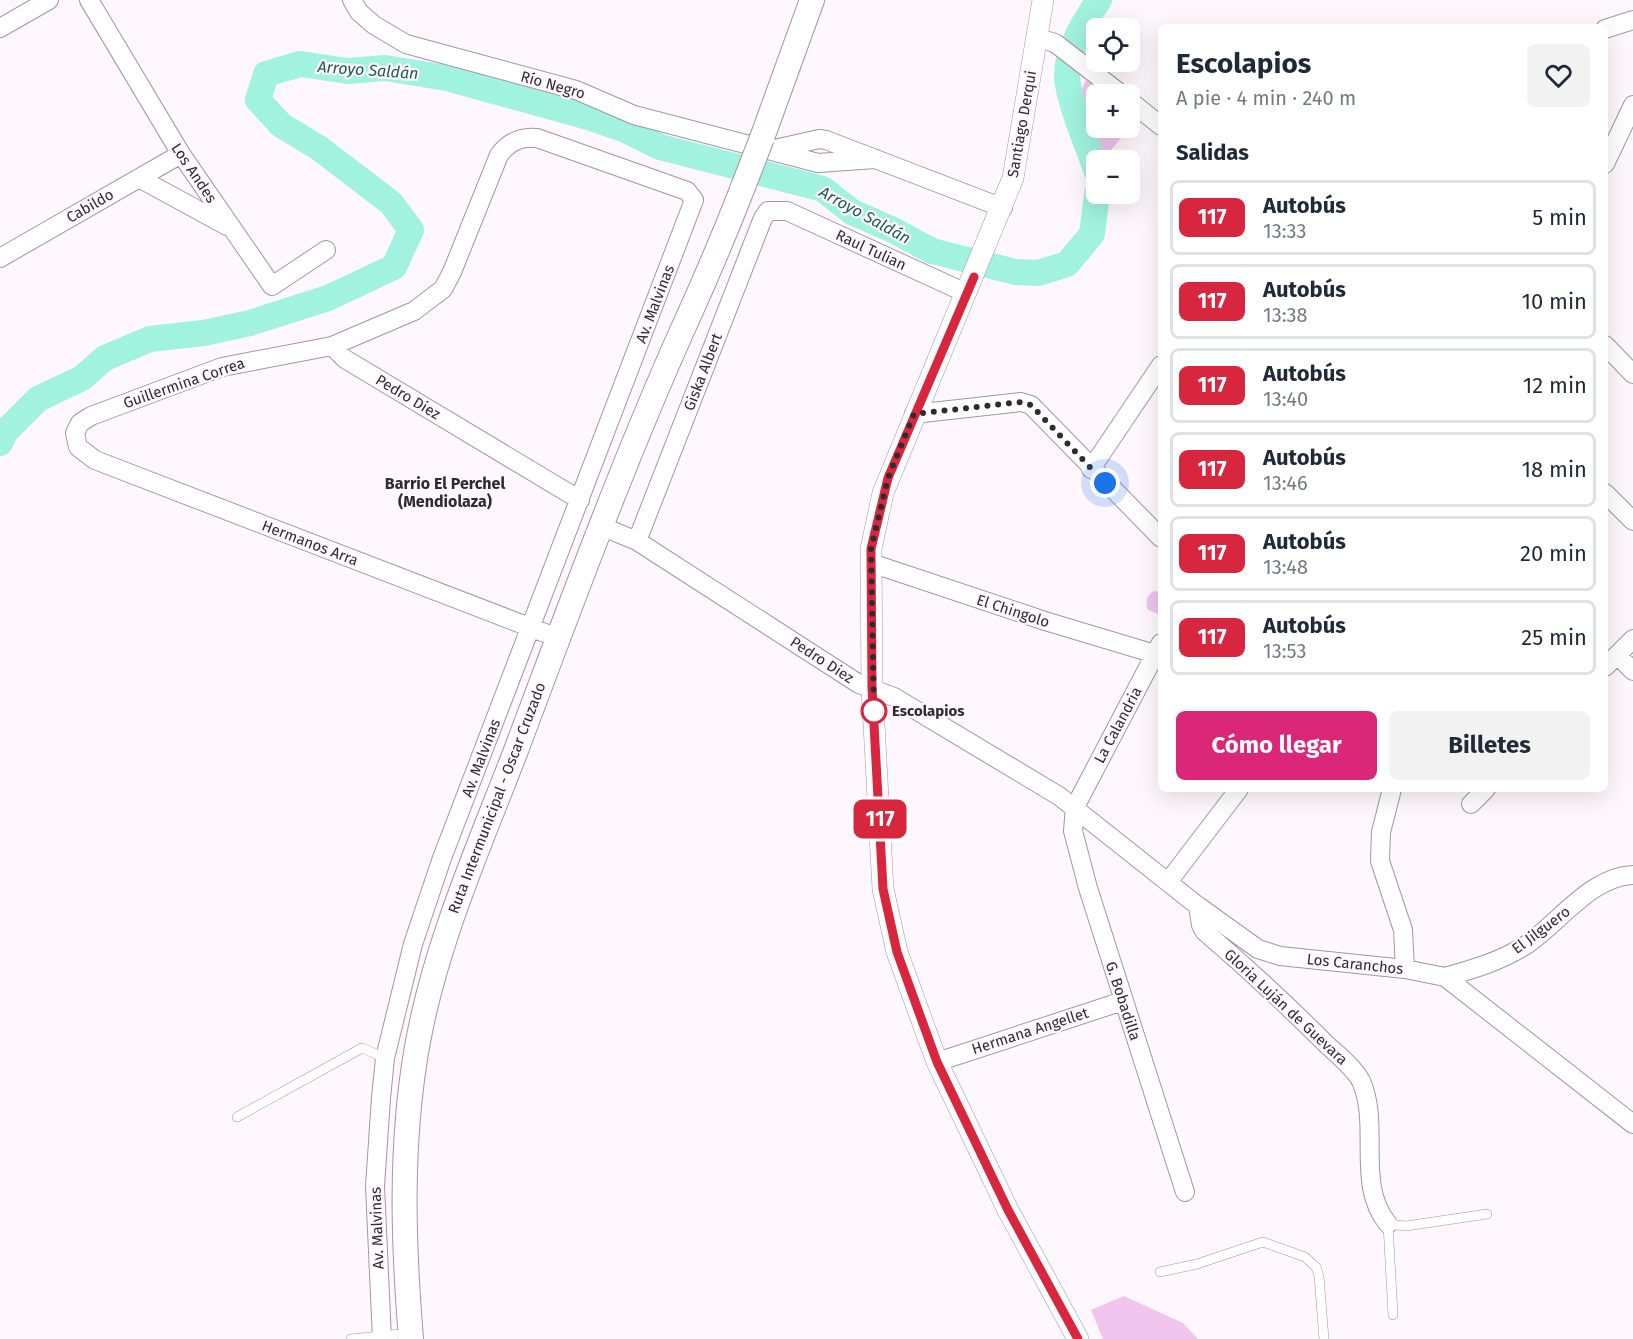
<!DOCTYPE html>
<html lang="es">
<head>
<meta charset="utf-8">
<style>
	body { margin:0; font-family:"Fira Sans",sans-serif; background:#f2f2f3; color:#1f2937; height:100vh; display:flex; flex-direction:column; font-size:22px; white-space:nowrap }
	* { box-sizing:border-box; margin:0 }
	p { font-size:20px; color:#747a83 }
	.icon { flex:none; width:33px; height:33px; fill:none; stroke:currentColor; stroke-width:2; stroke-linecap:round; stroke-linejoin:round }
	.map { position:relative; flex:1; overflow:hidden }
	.side { position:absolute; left:1158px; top:24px; width:450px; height:768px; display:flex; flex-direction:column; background:#fff; border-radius:9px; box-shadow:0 6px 24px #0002 }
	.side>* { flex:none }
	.badge { padding:0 12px; border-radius:9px; font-size:21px; line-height:39px }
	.fabs { position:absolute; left:1086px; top:18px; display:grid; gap:12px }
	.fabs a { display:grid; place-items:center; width:54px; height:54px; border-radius:9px; background:#fff; box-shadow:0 6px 24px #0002; font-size:30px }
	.you { position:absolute; width:30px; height:30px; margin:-15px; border:4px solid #fff; border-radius:50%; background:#1a73e8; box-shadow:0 0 0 9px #1a73e833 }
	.map>.badge { position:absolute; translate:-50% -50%; box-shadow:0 0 0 3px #fff }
	h2 { padding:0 18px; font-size:22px; line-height:54px }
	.round { display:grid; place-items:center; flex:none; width:63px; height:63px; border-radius:9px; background:#f2f2f3 }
	.head { display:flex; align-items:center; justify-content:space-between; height:102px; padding:0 18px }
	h1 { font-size:28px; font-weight:700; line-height:45px }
	.action { display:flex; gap:12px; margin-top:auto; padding:12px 18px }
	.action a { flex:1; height:69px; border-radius:9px; background:#db2777; color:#fff; font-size:24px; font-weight:700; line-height:69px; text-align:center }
	.action a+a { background:#f2f2f3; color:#1f2937 }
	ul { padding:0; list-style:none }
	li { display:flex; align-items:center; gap:18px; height:75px; margin:0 12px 9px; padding:0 6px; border:3px solid #e0e1e3; border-radius:9px }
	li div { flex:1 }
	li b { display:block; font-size:22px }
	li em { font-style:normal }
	li .badge { min-width:66px; font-weight:700; text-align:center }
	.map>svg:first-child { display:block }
</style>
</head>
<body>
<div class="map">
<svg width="1633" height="1339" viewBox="0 0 1633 1339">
	<rect width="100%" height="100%" fill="#fef7fe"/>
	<path fill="#f0c5ee" d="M1086,80L1106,94H1096V128H1129L1103,160H1097L1076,102Z
		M1154,591L1161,592L1158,601H1161V615L1148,610C1145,602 1146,596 1154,591Z
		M1124,1296L1183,1323L1198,1339H1103L1091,1310Z"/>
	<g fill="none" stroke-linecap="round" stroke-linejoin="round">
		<path stroke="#a1f2de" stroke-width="26" d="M1096,170C1088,145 1068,101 1067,76C1067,49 1084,22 1099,0
			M0,443L6,431L38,399L82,378L105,358L150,339L204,333L250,323L328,298L394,267L411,230L391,203L319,148L281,125L258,100L266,74L300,64L348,71L385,68L447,78L588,117L626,130L660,147L823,189L852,212L893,230L932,251L1015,272L1038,273L1067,264L1092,234L1097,194"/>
		<defs>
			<path id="service" d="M237,1117L362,1048L385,1058
				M1160,1272L1197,1264L1263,1242L1305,1257L1316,1267L1319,1276L1324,1339
				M1393,1315L1388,1224L1406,1226L1487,1214
				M351,1339L410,1333"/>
			<path id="minor" d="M89,0L181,154L272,286L326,250
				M352,0L359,12L374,25L406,44L576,90L634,115L818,163L876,159
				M0,28L49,0
				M1605,29L1633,20
				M1038,38L1055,43L1121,94
				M1130,101L1161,126
				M770,150L819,139L826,140L1003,208
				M1605,164L1633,105
				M139,178L227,226
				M0,258L181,154
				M1605,345L1633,374
				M332,346L345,359L580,500
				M914,414L1021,402L1031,405L1161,538
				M1091,469L1161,365
				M1605,493L1633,521
				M603,527L637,541L859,684L894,697L1059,796L1198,906L1258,949L1280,956L1405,969L1445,977L1633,1124
				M637,541L763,218L768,211H787L966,293
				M871,563L1045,621L1155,654
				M1161,643L1075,807L1073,831L1088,888L1185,1192
				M1617,655L1633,671
				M1605,667L1633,639
				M1392,789L1381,832L1380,861L1403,930L1405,969
				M1471,804L1486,789
				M1168,882L1239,789
				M1198,906L1201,925L1205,932C1246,967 1285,1003 1323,1041C1335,1053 1353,1066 1361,1081C1381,1126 1355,1184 1388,1224
				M1445,977C1474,969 1501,961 1526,945C1559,923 1591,876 1633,875
				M937,1062L1123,1001
				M382,1339L375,1186L381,1098L385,1058L413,944L442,858L694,200L687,191L537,138C520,136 509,142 499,155L452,272L443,289L414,311L332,346L222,367L91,416L80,423L75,433L78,447L95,460L532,628L558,638"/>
			<path id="tertiary" d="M1043,0L1013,178L883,493L871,549L872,688L883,889L897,952L937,1062L1008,1210L1078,1339"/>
			<path id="secondary" d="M762,138L812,0
				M411,1339C403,1241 400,1144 417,1047C435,945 478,849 515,753C568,612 620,470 681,333C703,285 724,236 743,187"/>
		</defs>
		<use href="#service" stroke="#a495a3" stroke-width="10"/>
		<use href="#minor" stroke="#a495a3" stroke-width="20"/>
		<use href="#tertiary" stroke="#a495a3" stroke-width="22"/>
		<use href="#secondary" stroke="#a495a3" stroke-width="26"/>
		<use href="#service" stroke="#fff" stroke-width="9"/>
		<use href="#minor" stroke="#fff" stroke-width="18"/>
		<use href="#tertiary" stroke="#fff" stroke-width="21"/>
		<use href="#secondary" stroke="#fff" stroke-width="24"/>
		<defs>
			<path id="secondary-bridge" d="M743,187L762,138"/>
		</defs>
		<use href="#secondary-bridge" stroke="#a495a3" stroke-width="26" stroke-linecap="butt"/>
		<use href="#secondary-bridge" stroke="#fff" stroke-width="24"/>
	</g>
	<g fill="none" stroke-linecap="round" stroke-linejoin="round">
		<defs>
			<path id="line" d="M974,277L888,478L871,549L872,688L883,889L897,952L937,1062L1008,1210L1078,1339"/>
		</defs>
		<use href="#line" stroke="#fff" stroke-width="14"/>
		<use href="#line" stroke="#d7263d" stroke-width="9"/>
		<path stroke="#312b31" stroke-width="6" stroke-dasharray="0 10.8" d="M874,711L871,549L888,478L914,414L1021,402L1031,405L1105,483"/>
	</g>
	<circle fill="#fff" stroke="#d7263d" stroke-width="3" cx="874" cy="711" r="12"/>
	<g text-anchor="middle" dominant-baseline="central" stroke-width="4.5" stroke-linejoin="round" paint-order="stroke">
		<g font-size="15" fill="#312b31" stroke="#fef7fe">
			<text transform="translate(553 85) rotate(16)">Río Negro</text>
			<text transform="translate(1022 124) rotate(-80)">Santiago Derqui</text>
			<text transform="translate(194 173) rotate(56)">Los Andes</text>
			<text transform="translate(90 206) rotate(-30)">Cabildo</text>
			<text transform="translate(871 250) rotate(25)">Raul Tulian</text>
			<text transform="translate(655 304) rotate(-69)">Av. Malvinas</text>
			<text transform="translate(703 372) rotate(-69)">Giska Albert</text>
			<text transform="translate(184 383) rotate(-19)">Guillermina Correa</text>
			<text transform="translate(408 397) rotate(31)">Pedro Diez</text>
			<text transform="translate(310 543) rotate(21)">Hermanos Arra</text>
			<text transform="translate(1013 611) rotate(18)">El Chingolo</text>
			<text transform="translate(822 660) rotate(33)">Pedro Diez</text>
			<text transform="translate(1118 725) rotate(-62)">La Calandria</text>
			<text transform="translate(481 758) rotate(-69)">Av. Malvinas</text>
			<text transform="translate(497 798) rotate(-69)">Ruta Intermunicipal - Oscar Cruzado</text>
			<text transform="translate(1541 930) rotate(-37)">El Jilguero</text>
			<text transform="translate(1355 964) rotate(6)">Los Caranchos</text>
			<text transform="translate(1123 1001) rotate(72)">G. Bobadilla</text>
			<text transform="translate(1286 1007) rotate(43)">Gloria Luján de Guevara</text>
			<text transform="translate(1030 1031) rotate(-18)">Hermana Angellet</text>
			<text transform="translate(377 1228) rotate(-92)">Av. Malvinas</text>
		</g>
		<g font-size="15" font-weight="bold" fill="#312b31" stroke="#fef7fe" text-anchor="start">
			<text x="892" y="711">Escolapios</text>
		</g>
		<g font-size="16" font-style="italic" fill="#1b5c4f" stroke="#fef7fe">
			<text transform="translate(368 70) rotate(4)">Arroyo Saldán</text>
			<text transform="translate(865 215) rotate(29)">Arroyo Saldán</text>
		</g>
		<g font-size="16" font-weight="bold" fill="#312b31" stroke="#fef7fe">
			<text x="445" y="483">Barrio El Perchel<tspan x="445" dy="18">(Mendiolaza)</tspan></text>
		</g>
	</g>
</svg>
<div class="fabs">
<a><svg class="icon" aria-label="locate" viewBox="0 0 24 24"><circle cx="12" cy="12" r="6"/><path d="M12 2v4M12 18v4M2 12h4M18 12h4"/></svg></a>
<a>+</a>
<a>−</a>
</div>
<div class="you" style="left:1105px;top:483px"></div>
<b class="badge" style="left:880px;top:819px;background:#d7263d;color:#fff">117</b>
<section class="side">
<div class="head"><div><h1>Escolapios</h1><p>A pie · 4 min · 240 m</p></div><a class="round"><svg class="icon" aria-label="heart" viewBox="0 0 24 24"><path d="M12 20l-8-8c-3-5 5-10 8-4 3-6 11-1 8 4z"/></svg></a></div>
<h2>Salidas</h2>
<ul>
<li><span class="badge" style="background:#d7263d;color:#fff">117</span><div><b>Autobús</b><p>13:33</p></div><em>5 min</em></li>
<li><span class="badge" style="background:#d7263d;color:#fff">117</span><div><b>Autobús</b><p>13:38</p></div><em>10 min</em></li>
<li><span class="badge" style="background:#d7263d;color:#fff">117</span><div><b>Autobús</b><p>13:40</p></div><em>12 min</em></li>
<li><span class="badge" style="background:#d7263d;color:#fff">117</span><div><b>Autobús</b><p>13:46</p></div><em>18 min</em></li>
<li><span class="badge" style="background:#d7263d;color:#fff">117</span><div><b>Autobús</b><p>13:48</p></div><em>20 min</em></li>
<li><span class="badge" style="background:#d7263d;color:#fff">117</span><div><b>Autobús</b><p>13:53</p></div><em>25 min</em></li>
</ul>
<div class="action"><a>Cómo llegar</a><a>Billetes</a></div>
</section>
</div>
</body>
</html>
